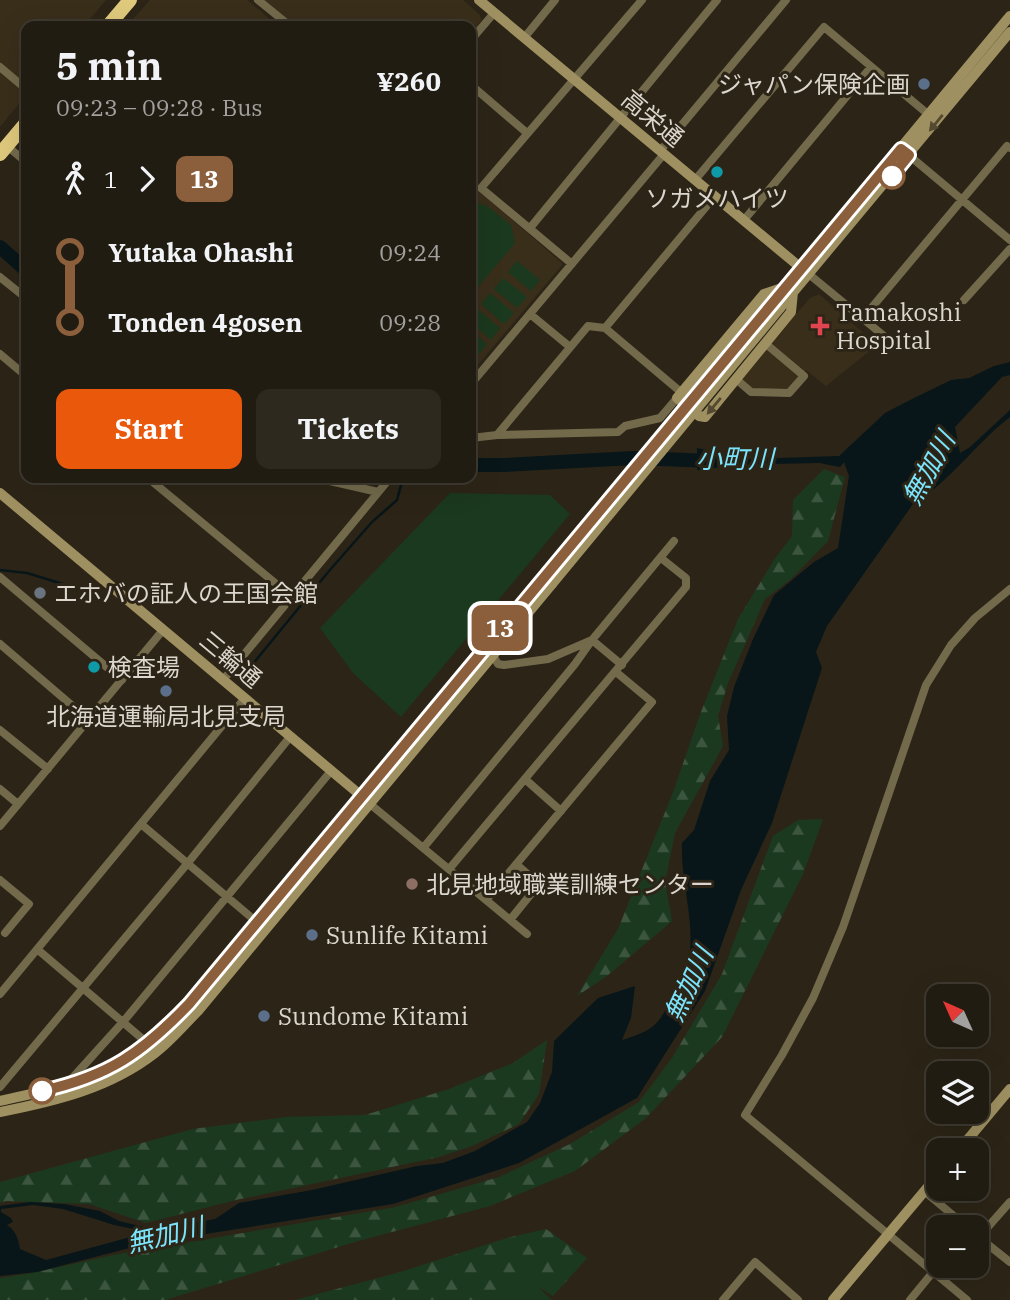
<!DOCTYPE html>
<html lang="en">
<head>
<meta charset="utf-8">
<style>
	body { margin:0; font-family:"IBM Plex Serif","Noto Sans JP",serif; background:#2d291f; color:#f1f3f6; height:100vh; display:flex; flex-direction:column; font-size:26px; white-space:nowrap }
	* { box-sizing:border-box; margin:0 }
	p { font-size:23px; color:#a2a19f }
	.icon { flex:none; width:38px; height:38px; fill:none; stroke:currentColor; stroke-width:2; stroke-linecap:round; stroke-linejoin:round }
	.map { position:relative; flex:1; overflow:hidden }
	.details { position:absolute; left:21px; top:21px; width:455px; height:462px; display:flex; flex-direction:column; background:#211c11; border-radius:14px; box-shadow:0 7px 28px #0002,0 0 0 2px #3e3a31 }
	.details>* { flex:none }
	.badge { padding:0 14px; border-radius:10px; font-size:24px; line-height:46px }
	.needle { width:46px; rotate:315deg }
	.buttons { position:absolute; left:926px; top:984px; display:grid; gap:14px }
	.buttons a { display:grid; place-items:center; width:63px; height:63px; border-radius:14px; background:#211c11; box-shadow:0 7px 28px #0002,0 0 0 2px #3e3a31; font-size:35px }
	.map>.badge { position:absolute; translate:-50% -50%; box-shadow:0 0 0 4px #fff }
	.legs { display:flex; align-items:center; gap:10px; height:77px; padding:0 35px; font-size:23px }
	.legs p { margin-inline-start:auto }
	.overview { display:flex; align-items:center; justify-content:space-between; height:119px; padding:0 35px }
	h1 { font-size:38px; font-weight:700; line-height:52px }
	.action { display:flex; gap:14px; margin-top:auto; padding:14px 35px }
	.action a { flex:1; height:80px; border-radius:14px; background:#ea580c; color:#fff; font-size:28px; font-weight:700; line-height:80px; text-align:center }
	.action a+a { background:#2d291f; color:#f1f3f6 }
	ul { padding:0 35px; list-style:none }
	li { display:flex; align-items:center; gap:24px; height:70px; font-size:26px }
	li i { display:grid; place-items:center; width:10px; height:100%; margin:0 9px; background:currentColor }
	li i::after { content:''; width:18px; height:18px; margin:-9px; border:5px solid; border-radius:50%; background:#211c11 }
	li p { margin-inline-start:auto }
	li:first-child i { background:linear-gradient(#0000 50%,currentColor 0) }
	li:last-child i { background:linear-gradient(currentColor 50%,#0000 0) }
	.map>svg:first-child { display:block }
</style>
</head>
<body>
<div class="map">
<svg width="1010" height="1300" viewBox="0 0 1010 1300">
	<defs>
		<pattern id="forest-firs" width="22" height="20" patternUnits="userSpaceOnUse" patternTransform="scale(1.75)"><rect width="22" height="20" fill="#1b391e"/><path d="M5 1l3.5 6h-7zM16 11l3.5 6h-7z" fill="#3c553e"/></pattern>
	</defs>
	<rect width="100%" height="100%" fill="#2c2517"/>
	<path fill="#392e1a" d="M0,0H106L84,26H26V95L0,127Z
		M150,0H247L278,26H127Z
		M264,0H463L480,15L481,21L471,34V26H295Z
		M471,184L563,264L471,373Z
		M819,294L877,345L826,386L806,370L787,391L752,390L740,380L810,298Z"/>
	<path fill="url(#forest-firs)" d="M824,469L845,477L828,541L791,579L765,599L728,683L718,716L723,746L675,833L665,882L672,921L607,976L577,996L618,929L674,790L699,717L738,619L774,560L792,536L793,500Z
		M823,819L803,874L722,1037L646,1118L575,1171L490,1206L358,1241L165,1300H0V1278L32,1273L113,1255L396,1207L499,1177L570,1144L639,1102L672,1058L722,974L773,836L798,820Z
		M547,1040L539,1094L519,1124L472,1146L439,1157L236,1200L146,1223L89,1204L6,1201L0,1203V1182L193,1129L286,1117L365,1115L449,1089L513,1063Z
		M546,1229L587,1258L553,1296L540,1288L528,1300H295L397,1273L507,1238Z"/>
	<path fill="#1b391e" d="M471,201L487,206L511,225L515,243L471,295Z
		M517,261L540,280L531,291L508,272Z
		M503,278L527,297L517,308L494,289Z
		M490,293L514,313L504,324L481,304Z
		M477,309L500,328L491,340L471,323V317Z
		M471,331L487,344L478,355L471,350Z
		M450,493L550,495L570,514L401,717L353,673L320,628Z
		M527,1277L552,1300H479Z"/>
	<path fill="#081619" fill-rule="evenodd" d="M1010,362V375L1002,377L955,427L960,453L970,447L1010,410V417C975,444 951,481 913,504L827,626L816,652L822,668L772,823L741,890L705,991L637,1098L519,1163L393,1204L149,1243L37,1272L0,1276V1206L30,1202L64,1204L100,1211L119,1221L156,1230L215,1219L239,1203L312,1190L417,1166L443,1163L475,1151L527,1122L540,1103L552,1072L554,1041L598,998L635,986L631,1018L622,1040C655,1030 658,1025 673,996C677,989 683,980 686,972C699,929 680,886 682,843L694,830L710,781L729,750L727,716L734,687L753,639L774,595L814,562L838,548L849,476L844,462L840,467L819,463L718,465L709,471L697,470V448L706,450L709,457L715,460L839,456L885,413L908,401L951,380L969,378L994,366ZM33,1205L63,1209L114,1225L143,1231L145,1233L46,1260L20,1249C18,1238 16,1231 7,1225L13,1222L11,1218L1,1212V1209Z"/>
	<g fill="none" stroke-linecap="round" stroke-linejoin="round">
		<path stroke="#081619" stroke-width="2.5" d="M0,570L27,573L92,593
			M252,665L329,571L372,522L397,500L403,478"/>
		<path stroke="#081619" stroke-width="14" d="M0,247L26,270
			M471,465H504L633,458L714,461"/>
		<path stroke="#736a4c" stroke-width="8" d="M258,0L290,26
			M524,38L555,0
			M471,40L494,13
			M0,67L26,89
			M471,85L527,133
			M7,146L26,162
			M660,151L786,0
			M905,152L1010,240
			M695,180L824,27L929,115
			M744,220L871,67
			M530,228L717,0
			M572,264L481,188L642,0
			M805,271L884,336
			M0,277L26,298
			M964,300L1010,249
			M530,314L570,347
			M863,318L1007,146L1010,148
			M0,354L26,376
			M736,379L751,392L789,393L804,376L766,344
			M471,384L664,154
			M682,393L605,328L715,196
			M497,435L618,432L625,426L660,418L677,398
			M471,438L497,435L588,326L605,328
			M148,478L292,597
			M317,478L378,492
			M0,577L122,680
			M0,644L89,720
			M492,654L498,664L504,665L548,659L592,640L674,541
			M223,680L390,478
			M0,730L48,769
			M526,780L561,811
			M0,789L18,804
			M370,804L527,934
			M141,824L265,929
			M0,826L163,630
			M424,847L575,664L592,640L622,665
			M450,868L686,587V578L661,558
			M0,880L29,904L5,933
			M487,899L652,702L616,672
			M510,920L539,884L516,864
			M37,949L152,1047
			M0,994L245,698
			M67,1084L123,1022L331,771
			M0,1087L187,864L290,737
			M924,1191L967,1227
			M976,1235L1010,1262
			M979,1237L1010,1202
			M723,1300L755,1262L798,1300
			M910,1300L933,1272
			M967,1300L745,1115L782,1055L813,998L843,927L926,685L951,645L975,618L1010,589"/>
		<path stroke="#9e9060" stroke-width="10" d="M479,0L801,268
			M785,287L764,294L677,398L699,416L705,417L791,312L793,292
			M773,302L1010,16
			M780,308L1010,32
			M0,493L365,799
			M0,1101C52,1089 103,1080 147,1046C162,1033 175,1018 189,1004L544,577
			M0,1112C56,1101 110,1088 155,1053C171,1041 184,1025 198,1011L552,584
			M959,1150L1010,1089
			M833,1300L938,1175"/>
		<path stroke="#dfc97c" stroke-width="14" d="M108,26L130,0
			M0,154L26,123"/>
		<path stroke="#9e9060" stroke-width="10" d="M544,577L773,302
			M552,584L780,308"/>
	</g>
	<defs><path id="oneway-solid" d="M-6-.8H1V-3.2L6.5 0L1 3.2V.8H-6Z" transform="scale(1.75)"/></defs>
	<g fill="#544a31">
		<use href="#oneway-solid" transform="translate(936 123) rotate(129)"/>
		<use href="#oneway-solid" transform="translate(714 406) rotate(130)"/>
	</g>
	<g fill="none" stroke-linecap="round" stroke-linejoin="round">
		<defs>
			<path id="line-1" d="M42,1091C109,1076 142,1053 189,1004L901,149L909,155L892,176"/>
		</defs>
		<use href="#line-1" stroke="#fff" stroke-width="16"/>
		<use href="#line-1" stroke="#8b5e3c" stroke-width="10"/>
	</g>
	<g fill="#5c6f8a" stroke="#2c2517" stroke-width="2.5">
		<circle cx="924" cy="84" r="7"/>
		<circle cx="166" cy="691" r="7"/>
		<circle cx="312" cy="935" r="7"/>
		<circle cx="264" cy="1016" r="7"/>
	</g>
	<g fill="#0f9aa8" stroke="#2c2517" stroke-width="2.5">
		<circle cx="717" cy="172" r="7"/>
		<circle cx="94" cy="667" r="7"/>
	</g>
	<g fill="#fff" stroke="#8b5e3c" stroke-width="3.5">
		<circle cx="892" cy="176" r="12"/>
		<circle cx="42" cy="1091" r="12"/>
	</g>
	<path fill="#e0444e" stroke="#2c2517" stroke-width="2.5" d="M816.5 315.5h7v7h7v7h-7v7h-7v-7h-7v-7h7z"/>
	<circle fill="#6b7280" stroke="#2c2517" stroke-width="2.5" cx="40" cy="593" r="7"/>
	<circle fill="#8d6e63" stroke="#2c2517" stroke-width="2.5" cx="412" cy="884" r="7"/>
	<g text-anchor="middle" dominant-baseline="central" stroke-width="6" stroke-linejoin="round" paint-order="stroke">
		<g font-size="24" fill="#dcd7ce" stroke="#2c2517" text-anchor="start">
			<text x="910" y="84" text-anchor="end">ジャパン保険企画</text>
			<text x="717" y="198" text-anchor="middle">ソガメハイツ</text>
			<text x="836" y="312">Tamakoshi<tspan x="836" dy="28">Hospital</tspan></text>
			<text x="54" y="593">エホバの証人の王国会館</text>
			<text x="108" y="667">検査場</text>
			<text x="166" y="716" text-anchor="middle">北海道運輸局北見支局</text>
			<text x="426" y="884">北見地域職業訓練センター</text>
			<text x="326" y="935">Sunlife Kitami</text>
			<text x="278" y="1016">Sundome Kitami</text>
		</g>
		<g font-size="24" fill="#dcd7ce" stroke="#2c2517">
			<text transform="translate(653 118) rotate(40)">高栄通</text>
			<text transform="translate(231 659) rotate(40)">三輪通</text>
		</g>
		<g font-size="26" font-style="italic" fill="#7be4fd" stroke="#2c2517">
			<text x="735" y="458">小町川</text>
			<text transform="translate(928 468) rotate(-61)">無加川</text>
			<text transform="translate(688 984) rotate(-65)">無加川</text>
			<text transform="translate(165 1234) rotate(-13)">無加川</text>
		</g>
	</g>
</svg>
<div class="buttons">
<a><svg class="needle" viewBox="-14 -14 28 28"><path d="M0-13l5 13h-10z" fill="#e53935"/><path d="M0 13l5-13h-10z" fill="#a2a19f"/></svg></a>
<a><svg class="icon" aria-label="layers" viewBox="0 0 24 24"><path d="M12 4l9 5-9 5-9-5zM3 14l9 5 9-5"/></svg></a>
<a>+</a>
<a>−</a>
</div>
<b class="badge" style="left:500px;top:628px;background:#8b5e3c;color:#fff">13</b>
<section class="details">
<div class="overview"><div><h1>5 min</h1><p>09:23 – 09:28 · Bus</p></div><b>¥260</b></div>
<div class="legs"><svg class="icon" aria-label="walk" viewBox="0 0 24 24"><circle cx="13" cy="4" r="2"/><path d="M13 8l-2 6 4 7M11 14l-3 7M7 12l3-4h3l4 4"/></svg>1<svg class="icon" aria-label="forward" viewBox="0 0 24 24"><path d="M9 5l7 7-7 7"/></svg><b class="badge" style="background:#8b5e3c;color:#fff">13</b></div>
<ul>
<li><i style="color:#8b5e3c"></i><b>Yutaka Ohashi</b><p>09:24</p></li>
<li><i style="color:#8b5e3c"></i><b>Tonden 4gosen</b><p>09:28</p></li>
</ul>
<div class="action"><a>Start</a><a>Tickets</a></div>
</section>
</div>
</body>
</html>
